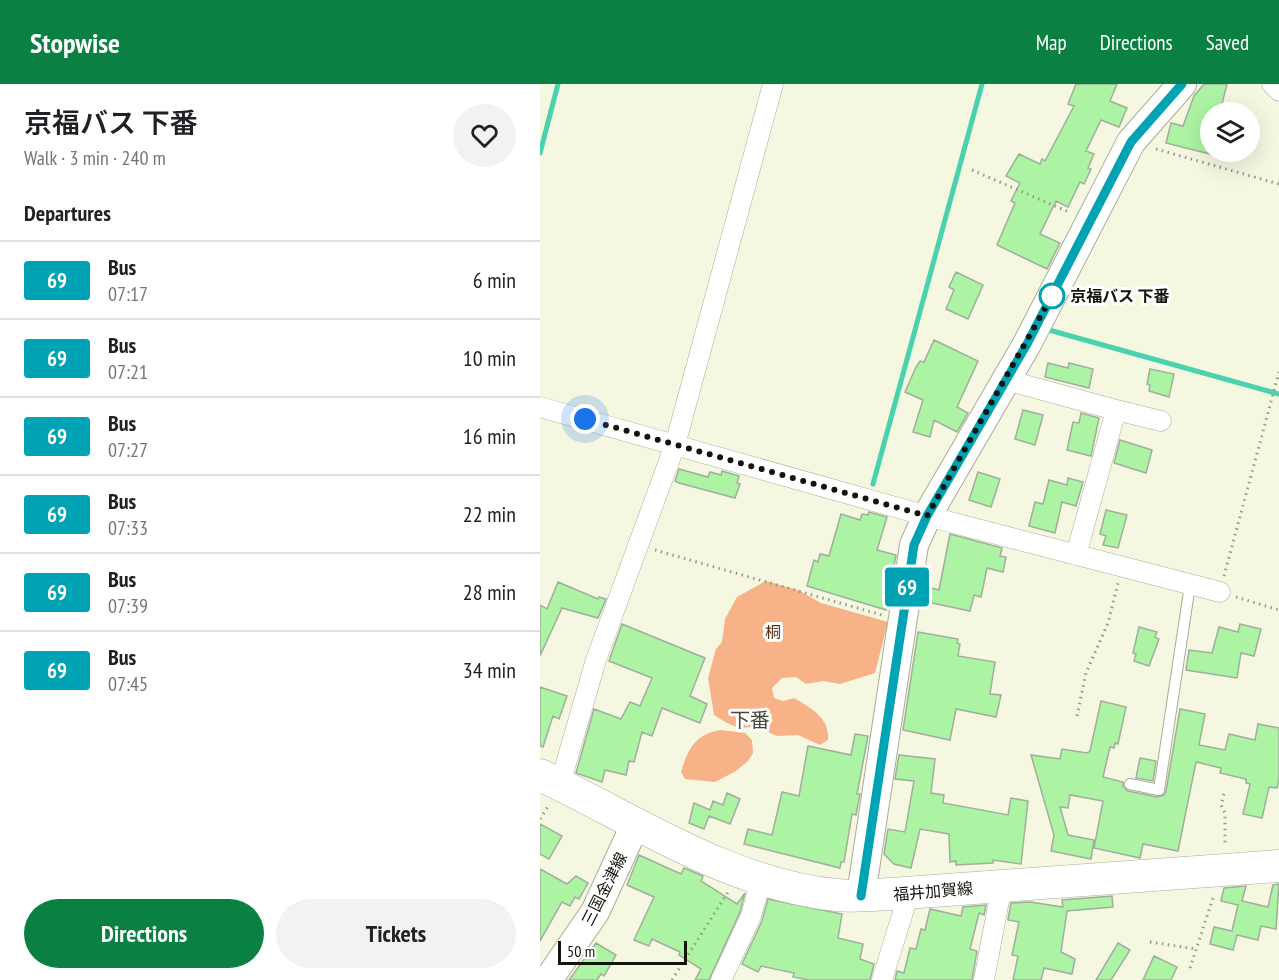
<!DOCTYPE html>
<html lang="en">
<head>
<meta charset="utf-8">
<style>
	body { margin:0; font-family:"PT Sans Narrow","Noto Sans JP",sans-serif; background:#f2f2f2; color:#202124; height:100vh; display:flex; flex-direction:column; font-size:22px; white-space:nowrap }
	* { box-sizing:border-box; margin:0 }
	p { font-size:20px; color:#757577 }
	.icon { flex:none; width:33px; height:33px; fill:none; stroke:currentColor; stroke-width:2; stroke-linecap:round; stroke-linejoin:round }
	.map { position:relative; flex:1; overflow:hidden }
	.side { display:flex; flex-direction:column; background:#fff; width:540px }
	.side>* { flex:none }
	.badge { padding:0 12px; border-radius:4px; font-size:21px; line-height:39px }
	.controls { position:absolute; left:660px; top:18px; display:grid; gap:12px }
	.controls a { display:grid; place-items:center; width:60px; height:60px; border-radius:50%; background:#fff; box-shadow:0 6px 24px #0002; font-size:30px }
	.scale { position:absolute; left:18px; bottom:15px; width:129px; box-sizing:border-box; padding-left:6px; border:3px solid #13140c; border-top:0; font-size:16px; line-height:21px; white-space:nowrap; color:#13140c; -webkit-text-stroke:4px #fff; paint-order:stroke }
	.you { position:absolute; width:30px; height:30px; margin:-15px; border:4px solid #fff; border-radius:50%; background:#1a73e8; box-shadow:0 0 0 9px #1a73e833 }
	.map>.badge { position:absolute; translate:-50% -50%; box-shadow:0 0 0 3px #fff }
	h2 { padding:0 24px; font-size:22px; line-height:54px }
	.round { display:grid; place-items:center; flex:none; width:63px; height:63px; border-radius:32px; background:#f2f2f2 }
	.head { display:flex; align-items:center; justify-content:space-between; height:102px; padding:0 24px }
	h1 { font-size:28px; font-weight:600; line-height:45px }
	.button { display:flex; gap:12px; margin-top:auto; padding:12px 24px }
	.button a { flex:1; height:69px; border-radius:36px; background:#0b8043; color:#fff; font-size:24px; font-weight:600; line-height:69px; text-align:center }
	.button a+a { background:#f2f2f2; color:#202124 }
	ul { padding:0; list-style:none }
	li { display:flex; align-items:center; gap:18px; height:78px; padding:0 24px; border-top:2px solid #e0e0e0 }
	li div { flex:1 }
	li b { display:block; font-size:22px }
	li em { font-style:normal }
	li .badge { min-width:66px; font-weight:700; text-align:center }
	header { display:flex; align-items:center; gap:36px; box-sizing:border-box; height:84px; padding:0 30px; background:#0b8043; color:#fff }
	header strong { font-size:28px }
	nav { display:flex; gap:33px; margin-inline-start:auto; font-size:21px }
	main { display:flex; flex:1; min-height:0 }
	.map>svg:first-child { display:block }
</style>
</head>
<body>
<header>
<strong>Stopwise</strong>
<nav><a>Map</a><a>Directions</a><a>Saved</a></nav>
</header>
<main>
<section class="side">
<div class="head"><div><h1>京福バス 下番</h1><p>Walk · 3 min · 240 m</p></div><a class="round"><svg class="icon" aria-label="heart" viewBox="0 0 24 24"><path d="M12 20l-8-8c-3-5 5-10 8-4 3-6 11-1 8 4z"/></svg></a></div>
<h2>Departures</h2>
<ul>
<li><span class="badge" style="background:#00a3b4;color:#fff">69</span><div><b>Bus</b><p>07:17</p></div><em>6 min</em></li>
<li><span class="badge" style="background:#00a3b4;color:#fff">69</span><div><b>Bus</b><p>07:21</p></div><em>10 min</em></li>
<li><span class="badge" style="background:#00a3b4;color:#fff">69</span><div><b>Bus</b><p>07:27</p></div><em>16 min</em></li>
<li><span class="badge" style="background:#00a3b4;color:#fff">69</span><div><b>Bus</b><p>07:33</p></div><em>22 min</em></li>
<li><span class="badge" style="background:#00a3b4;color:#fff">69</span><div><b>Bus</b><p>07:39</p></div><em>28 min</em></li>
<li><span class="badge" style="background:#00a3b4;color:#fff">69</span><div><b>Bus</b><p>07:45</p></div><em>34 min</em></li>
</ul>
<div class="button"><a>Directions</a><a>Tickets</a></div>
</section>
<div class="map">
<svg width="739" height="896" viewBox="0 0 739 896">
	<rect width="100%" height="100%" fill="#f5f7e1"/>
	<path fill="#f7b287" d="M226,497L258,506L281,519L348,538L335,589L300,600L283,597L266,600L256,593L242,594L232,604L234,614L243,617L254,614C271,624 290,634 288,656L280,661L258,651L237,652L215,642C197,647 189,640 174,631L168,594L176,565L182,558L185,535L197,513Z
		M181,646L205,649L212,656L213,669L208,677L196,687L175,698L145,695L141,688C148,665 155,650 181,646Z"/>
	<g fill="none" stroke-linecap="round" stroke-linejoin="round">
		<path stroke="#49d2ae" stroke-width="5" d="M0,69L18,0
			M510,243L509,246L739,310
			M333,400L442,0"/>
	</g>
	<path fill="#acf4a3" stroke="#9faf9d" stroke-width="1.5" d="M536,0H577L570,17L587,24L579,43L561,36L546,67L554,70L548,84L551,85L544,100L540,98L528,123L516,117L500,150L520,159L507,185L457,161L475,119L471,117L480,99L466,92L479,70L500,80L502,75L505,77L534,22L528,20Z
		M664,0H687L680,28H670V70L626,59L631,39L643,42L654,12Z
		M416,188L443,201L428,235L406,225L414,206L409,203Z
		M394,256L438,277L417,323L428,329L417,348L394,336L390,353L373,348L383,316L365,308L376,283L380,277L384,278Z
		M508,279L528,284L529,279L553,285L549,304L505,293Z
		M610,285L634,290L629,313L609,307L610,301L607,300Z
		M483,326L503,331L495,361L475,355Z
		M541,329L559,334L551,372L527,366L533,338L539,339Z
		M580,356L612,366L606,389L574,379Z
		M139,385L168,393L170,388L181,391L182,387L199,392L197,399L200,400L195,414L139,399L135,397Z
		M438,388L460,395L451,423L429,416Z
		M528,394L543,398L536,422L522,418L515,449L489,442L495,418L503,420L509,396L527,401Z
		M566,426L587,431L578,464L563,461L566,452L560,450Z
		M329,428L347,433L337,466L356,471L346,526L267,502L274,476L278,478L280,470L289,472L301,430L320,436L322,430L328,431Z
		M410,450L462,464L460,472L466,473L463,488L447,484L441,513L434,511L430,527L382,517L384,502L399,506Z
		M18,498L58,515L59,513L66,515L58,534L22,524L0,572V521L7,525Z
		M82,540L165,574L150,612L167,620L160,639L122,624L112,652L102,648L94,678L89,677L86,691L65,686L62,698L36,689L54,625L81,635L90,618L100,622L112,594L69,577Z
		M700,540L721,545L714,572L701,569L697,594L646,586L649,566L672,569L679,543L698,548Z
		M599,543L617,548L615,553L619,555L609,582L594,577L596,570L593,569Z
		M378,548L418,555L417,559L420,560L418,572L455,578L450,610L461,611L456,633L416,625L410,656L363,646Z
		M0,603L27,612L19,635L13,632L3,663L0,662Z
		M561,617L586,623L578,660L575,659L574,664L570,663L563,693L583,698V703L588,707L617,713L624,711L626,707L640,625L665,630L659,661L685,666L689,650L715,656L718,640L739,644V696L737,704L729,703L722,734L703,730L710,700L706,699V695L680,689L681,684L656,678L638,767L603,760L600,774L554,764L563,717L530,711L528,724L520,723L528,751L554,756L551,775L511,767L514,751L491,671L520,675L522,665L547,669L550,667Z
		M315,650L328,652L317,710H320L316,731L312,730L304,778H301L300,784L204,760L208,745L232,751L242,708L259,712L268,662L311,671Z
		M359,671L395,675L391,709L404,711L403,719L468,731L471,714L488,717L481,780L453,776V779L416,781V777L410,778L409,750L380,745L371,784L354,780L344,770L348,745L365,748L374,697L355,695Z
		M600,674L616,677L613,697L596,694Z
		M187,709L200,715L190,740L169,732L164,745L149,739L154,719L170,726L173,717L183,721Z
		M0,740L22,752L9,775L0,770Z
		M99,771L141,790L144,784L163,792L161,797L197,820L205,809L200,828L169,896H155L161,885L139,871L140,868L112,855L109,862L94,856L114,813L87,801Z
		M0,785L27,800L36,792L48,799L39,815L35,813L30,822L22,818L0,857Z
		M739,800L736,845L721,842L718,856L697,851L693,866L670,860L674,843L692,847L698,821L681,817L684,804L706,802L702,817L728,823L733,801Z
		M572,812L573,823L527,827L521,868L535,875L532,890L504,884L501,896H473L478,872L472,871L479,838L468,836L471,819L490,818L523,823L522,816Z
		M228,815L302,830L298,854L323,860L320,875L334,880L330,896H269L253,893L254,889L221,882L218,888L202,880L222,837Z
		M446,821L444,831L439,829L430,865L437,867L432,896H355L357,887L364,889L370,864L376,865L381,845L385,846L390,825L421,832L423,823Z
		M56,859L76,871L64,892L61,890L57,896H29Z
		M578,859L590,866L571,896H556Z
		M614,872L637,883L631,896H603Z"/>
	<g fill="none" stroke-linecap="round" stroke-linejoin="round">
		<defs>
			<path id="service" d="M590,700L619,706L650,501"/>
			<path id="minor" d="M732,0L739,7
				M466,296L576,326L536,471
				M0,323L387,432L680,508
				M576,326L621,337
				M20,700L56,576L135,361L233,0
				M181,896L211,832L221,796
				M342,896L369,809
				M444,896L462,801"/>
			<path id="secondary" d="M321,811L374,461L387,432L487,260L591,58L642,0
				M8,896L55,828L95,741"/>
			<path id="primary" d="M0,691C96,736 188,800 296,811C314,813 333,811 351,810L739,782"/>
		</defs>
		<use href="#service" stroke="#aaac97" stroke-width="12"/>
		<use href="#minor" stroke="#aaac97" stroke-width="21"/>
		<use href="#secondary" stroke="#aaac97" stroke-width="30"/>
		<use href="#primary" stroke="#aaac97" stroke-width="33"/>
		<path stroke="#979888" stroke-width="3" stroke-dasharray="1.5 4.5" stroke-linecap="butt" d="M616,65L739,100
			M432,86L531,129
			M115,466L342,531
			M684,492L739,288
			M696,513L739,526
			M537,632L546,589L568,539L578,499
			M684,710L681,721L685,729V762
			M0,735L9,721
			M610,858L656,865
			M650,884L674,811
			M132,896L188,808"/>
		<use href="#service" stroke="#fff" stroke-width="10"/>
		<use href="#minor" stroke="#fff" stroke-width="20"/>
		<use href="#secondary" stroke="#fff" stroke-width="28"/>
		<use href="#primary" stroke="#fff" stroke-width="32"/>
	</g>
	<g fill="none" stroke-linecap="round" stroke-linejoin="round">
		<defs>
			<path id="line" d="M321,812L374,461L387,432L487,260L591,58L642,0"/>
		</defs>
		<use href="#line" stroke="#fff" stroke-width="14"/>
		<use href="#line" stroke="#00a3b4" stroke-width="9"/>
		<path stroke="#13140c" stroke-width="6" stroke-dasharray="0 10.8" d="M45,335L387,432L512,212"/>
	</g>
	<circle fill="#fff" stroke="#00a3b4" stroke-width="3" cx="512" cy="212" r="12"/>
	<g text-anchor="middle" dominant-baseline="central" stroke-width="6" stroke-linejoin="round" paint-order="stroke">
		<g font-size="16" font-weight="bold" fill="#13140c" stroke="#fff" text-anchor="start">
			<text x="530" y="212">京福バス 下番</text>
		</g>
		<g font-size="16" fill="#532f17" stroke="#fff">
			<text x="233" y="548">桐</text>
		</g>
		<g font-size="16" fill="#13140c" stroke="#fff">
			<text transform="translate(64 805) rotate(-63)">三国金津線</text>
			<text transform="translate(393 807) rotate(-5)">福井加賀線</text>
		</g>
		<g font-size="20" fill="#494a38" stroke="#fff">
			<text x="210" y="636">下番</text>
		</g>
	</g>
</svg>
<div class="controls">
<a><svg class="icon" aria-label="layers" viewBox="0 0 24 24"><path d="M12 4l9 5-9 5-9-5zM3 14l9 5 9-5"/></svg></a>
</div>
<div class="scale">50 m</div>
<div class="you" style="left:45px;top:335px"></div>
<b class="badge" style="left:367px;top:503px;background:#00a3b4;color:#fff">69</b>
</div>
</main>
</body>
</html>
